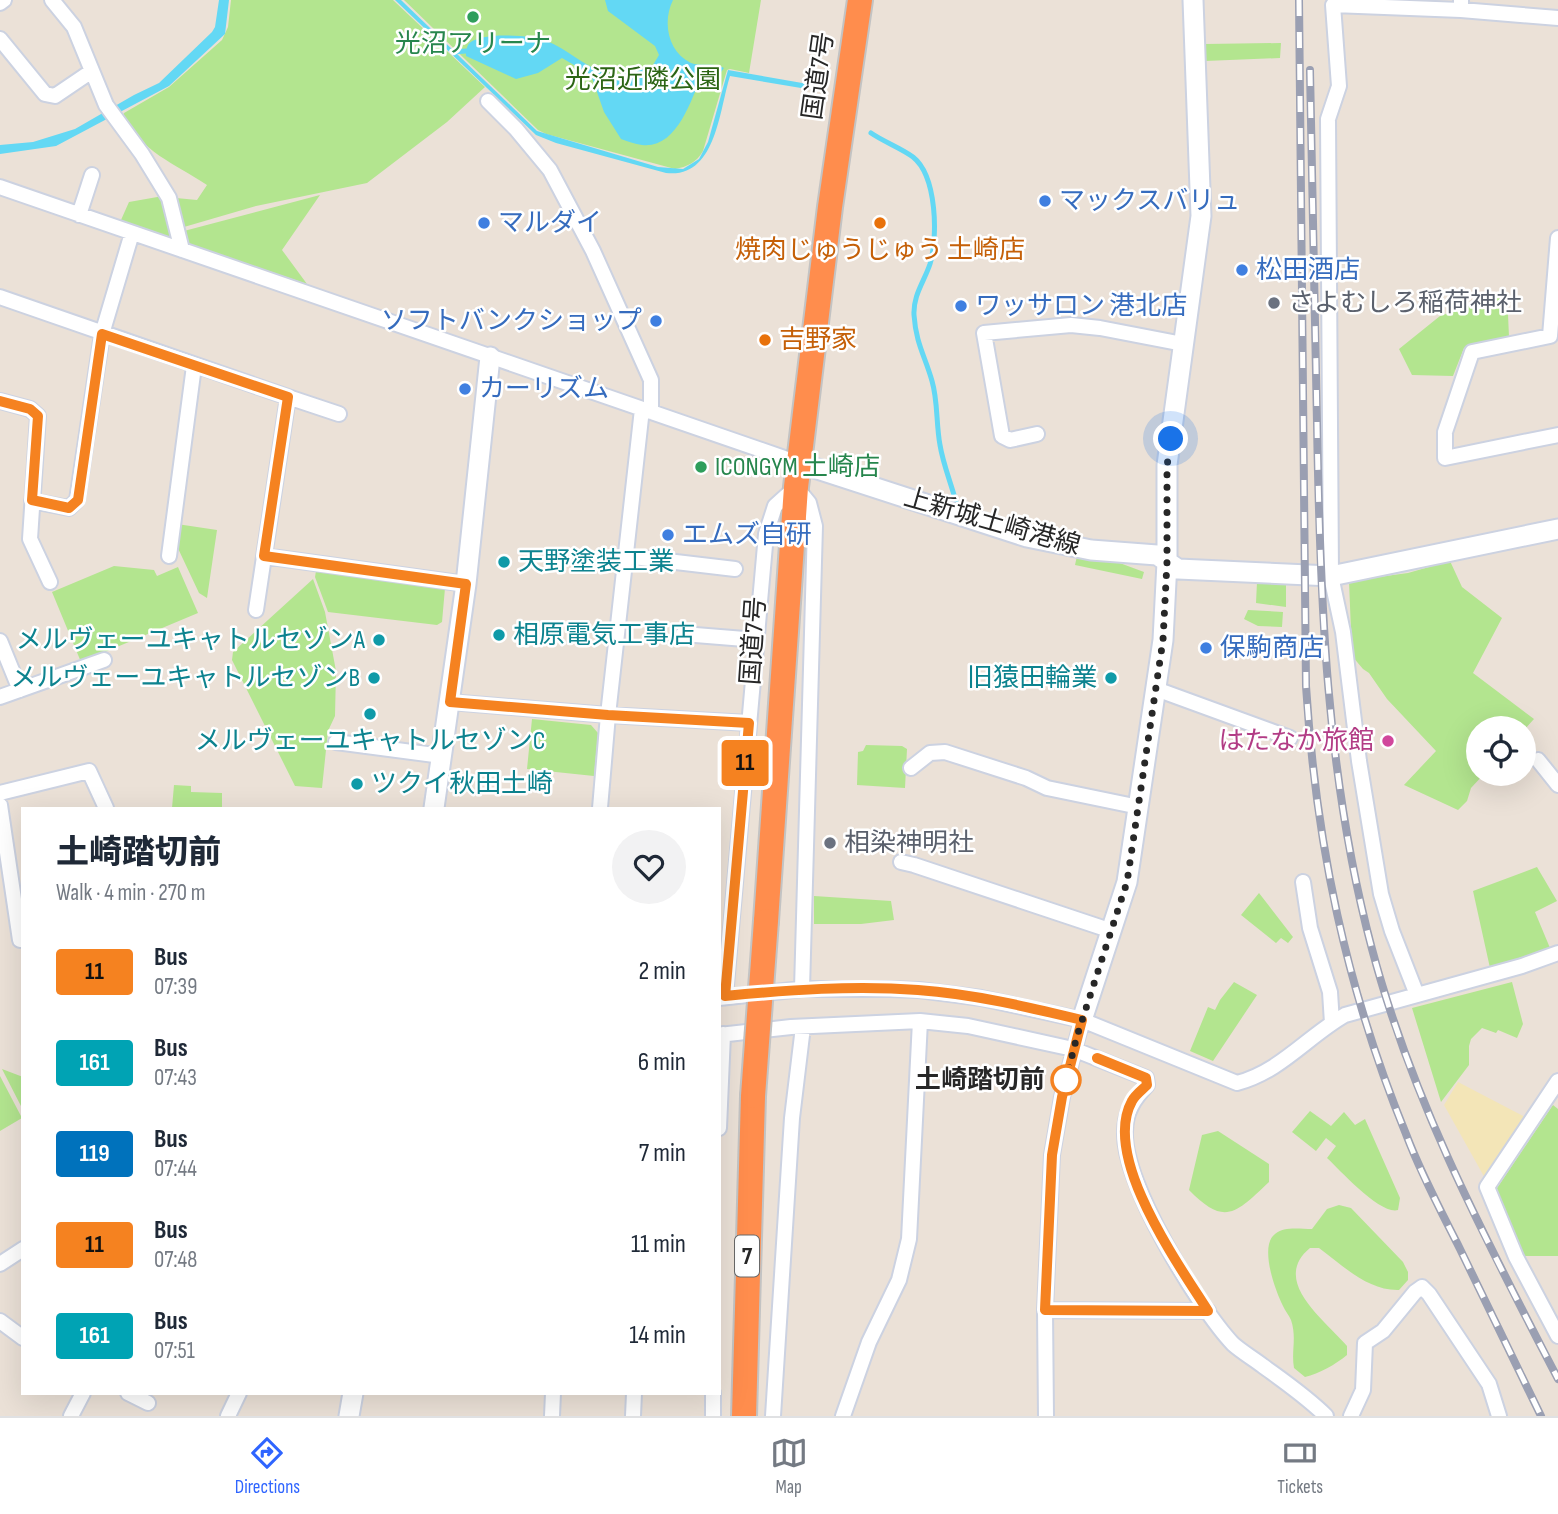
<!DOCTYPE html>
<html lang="en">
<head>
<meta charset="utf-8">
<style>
	body { margin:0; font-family:"Sofia Sans Condensed","Noto Sans JP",sans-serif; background:#f2f2f3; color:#1f2937; height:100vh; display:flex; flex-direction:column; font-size:26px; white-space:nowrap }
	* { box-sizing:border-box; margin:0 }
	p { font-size:23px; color:#747a83 }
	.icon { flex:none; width:38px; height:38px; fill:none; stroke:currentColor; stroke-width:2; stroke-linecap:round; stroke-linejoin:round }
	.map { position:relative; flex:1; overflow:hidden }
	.panel { position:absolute; left:21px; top:807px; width:700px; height:588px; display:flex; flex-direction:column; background:#fff; border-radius:0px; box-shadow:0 7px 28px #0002 }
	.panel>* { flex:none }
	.badge { padding:0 14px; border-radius:5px; font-size:24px; line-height:46px }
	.buttons { position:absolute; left:1466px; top:716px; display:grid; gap:14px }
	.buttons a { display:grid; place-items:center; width:70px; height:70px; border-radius:50%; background:#fff; box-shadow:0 7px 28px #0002; font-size:35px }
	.you { position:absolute; width:35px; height:35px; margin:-18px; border:5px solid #fff; border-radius:50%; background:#1a73e8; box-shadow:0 0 0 10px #1a73e833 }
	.map>.badge { position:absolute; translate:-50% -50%; box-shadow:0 0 0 4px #fff }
	.round { display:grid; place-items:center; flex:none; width:74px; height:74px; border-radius:37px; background:#f2f2f3 }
	.headline { display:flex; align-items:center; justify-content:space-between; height:119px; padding:0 35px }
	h1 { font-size:33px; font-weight:800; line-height:52px }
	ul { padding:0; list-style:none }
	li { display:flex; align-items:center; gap:21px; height:91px; padding:0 35px }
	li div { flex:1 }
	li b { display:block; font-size:26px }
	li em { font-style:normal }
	li .badge { min-width:77px; font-weight:700; text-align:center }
	.tabs { display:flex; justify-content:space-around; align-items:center; height:98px; border-top:2px solid #e0e1e3; background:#fff; font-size:19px; color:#747a83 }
	.tabs a { display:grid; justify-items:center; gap:4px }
	.tabs .current { color:#2f65ff }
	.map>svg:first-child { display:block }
</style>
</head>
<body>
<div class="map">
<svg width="1558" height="1416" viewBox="0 0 1558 1416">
	<rect width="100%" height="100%" fill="#ebe1d7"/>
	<path fill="#b3e58f" d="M231,0H393L485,87L447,122L367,183L256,206L184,227L176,198L197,200L207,185C174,163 141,152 123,115L124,113L169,87L222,40L228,27Z
		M404,0H761L749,73L730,69L727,70L703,151C697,162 687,167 675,169L546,134L538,130Z
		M1281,43L1280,58L1205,61V44Z
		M320,195L282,250L307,284L186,243L184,231Z
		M163,196L174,232L171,237L167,239L121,220L129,202Z
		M1507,292L1509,337L1464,348L1453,376L1412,375L1399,349L1440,316Z
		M177,524L217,530L207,598L199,593L175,542Z
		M1077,556L1117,562L1144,572L1142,579L1075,565Z
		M1450,561L1462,587L1502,618L1473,673L1534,719L1524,730V728H1479V774H1484L1471,788L1467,801L1458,810L1404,785L1436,751L1387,699L1369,673L1363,669L1352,656L1349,581L1408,573Z
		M114,566L154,570L157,576L178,567L198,613L81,662L52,592Z
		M316,571L445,588L442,622L437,625L328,612L315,577Z
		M313,579L325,612L336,671L335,716L328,731L322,788L295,786L232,660L233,652Z
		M1257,582L1286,583V607L1256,603Z
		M1248,610L1283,612L1282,627L1258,626L1244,619Z
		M532,719L591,725L598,733L594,776L527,769Z
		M866,745L902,746L907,749L905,788L857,785L858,752L863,751Z
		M174,785L191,786V792L222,793V808H172Z
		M1537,867L1557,901L1535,912L1550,948L1490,968L1473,891Z
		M1259,893L1293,937L1288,943L1281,938L1276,943L1241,915Z
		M814,896L891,901L894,920L861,924H814Z
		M1234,982L1257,995L1213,1061L1190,1051L1208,1007L1215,1010L1220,1000Z
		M1512,982L1523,1024L1517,1038L1498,1030L1496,1033L1482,1028L1471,1039L1469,1046V1065L1441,1102L1412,1008Z
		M2,1069L23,1077V1110Z
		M0,1076L22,1118L0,1131Z
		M1553,1105L1558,1109V1256H1524L1495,1191Z
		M1310,1111L1331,1126L1344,1112L1355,1125L1365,1119L1400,1198L1398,1210C1380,1215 1341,1171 1327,1158L1336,1146L1326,1138L1316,1151L1292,1132Z
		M1218,1131L1269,1164V1182C1236,1213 1225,1227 1189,1190L1202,1135Z
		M1339,1205L1351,1208L1403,1262L1408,1272V1280L1399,1290C1368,1291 1342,1265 1319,1248H1310C1270,1281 1325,1320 1347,1346V1355C1336,1364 1319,1374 1305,1377L1294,1368C1291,1351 1297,1338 1291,1320C1289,1315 1285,1311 1283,1306C1275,1290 1259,1246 1275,1234C1284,1226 1300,1229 1312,1229L1327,1209Z"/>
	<path fill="#f3e5b7" d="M1458,1082L1527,1118L1486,1180L1444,1105Z"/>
	<path fill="#63d8f4" d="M219,0H229L225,34L169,86L56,146L0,154V145L33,142L75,129L134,95L159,83L212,32L215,27Z
		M395,0H401L537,131L658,167L683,169L699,159L708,142L728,70L808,84L807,89L730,76C719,111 716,179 666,173L556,143L536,135Z
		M605,0H673C662,22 668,52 691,63C702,67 714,62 724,68L721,72H707L702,75C691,100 677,149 642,145C635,144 627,141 621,139L604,112L591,75L562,58L538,73L516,79L466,56C466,52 466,49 468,45C477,31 533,35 547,41C567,49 585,67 605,73C621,77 638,71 653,65L659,55L655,46L608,11Z"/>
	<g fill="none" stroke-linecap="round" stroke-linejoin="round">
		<path stroke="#63d8f4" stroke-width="5" d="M453,52L466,51
			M871,133C884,142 901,148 913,157C937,176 938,237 930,264C924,282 913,295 914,315C916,344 925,356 932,381C938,401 936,424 940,445C943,464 951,483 956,502"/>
		<defs>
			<path id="street" d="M52,0L74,27L106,105L142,154L169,198L182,250
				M1461,0V10L1558,18
				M0,3L4,0
				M0,39L45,94L55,96L86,75
				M488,101L516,129L550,170L593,251L651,380V412
				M0,187L799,463
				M79,215L92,175
				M1558,238L1550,336L1472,352L1445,432V458L1558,435
				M0,297L288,397L256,610
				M288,397L339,414
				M0,401L30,409L38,416L30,539L50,582
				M1037,434L1010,440L1002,436L984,333L1071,325L1100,328L1183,344
				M32,501L69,508L77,500L102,334L132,233
				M169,556L194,366
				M264,556L466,584
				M625,556L735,569
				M683,634L757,640
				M0,641L20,690
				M1156,689L1290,738
				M0,697L104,660
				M450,702L608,715L749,723
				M336,742L442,756
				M1538,760L1558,785
				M911,768L930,753L945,752L1026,778L1047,788L1139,807
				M0,793L89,771L106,808
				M0,805L20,940
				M600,808L608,715L642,409
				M901,862L914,865L1112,931
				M1303,882L1310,928L1330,992L1332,1023
				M1417,995L1392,931L1381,894L1359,761L1343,632L1331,576L1328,119L1339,86L1333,5L1461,10
				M725,996L766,534L775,506L796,487L809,503L815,526L802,989
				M719,998L802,989H890L919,990L981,998L1082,1020L1237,1083C1280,1072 1308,1036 1345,1015L1522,966L1558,953
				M719,1035L791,1027L920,1021L968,1026L1073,1049L1146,1078L1147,1085C1134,1099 1125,1112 1125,1132C1123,1183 1198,1307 1233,1344C1242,1352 1254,1359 1263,1366C1285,1382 1307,1397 1326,1416
				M1558,1081L1487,1187L1516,1257L1558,1336
				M719,1128L723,1034
				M0,1264L23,1249
				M1045,1310L1208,1311
				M0,1321L23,1338
				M128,1393L148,1403
				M713,1393V1416
				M71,1416L83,1393
				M228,1416L239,1393
				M552,1416L553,1393
				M633,1416L634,1393
				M773,1416L792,1118L803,1027
				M843,1416L869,1342L899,1280L909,1239L920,1021
				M1046,1416L1045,1310L1052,1155L1062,1097L1082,1020
				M1351,1416L1363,1390L1365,1343L1383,1331L1415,1292L1422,1287L1429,1294L1489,1384L1499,1416"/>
			<path id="secondary" d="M799,463L1027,537L1091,550L1157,555L1178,569L1331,576L1558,529
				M434,808L466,584L490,357
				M1082,1020L1127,882L1163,640L1167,562V465L1201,216L1193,0
				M349,1416L353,1393"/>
			<path id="highway" d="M766,921L796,487L830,207L860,0
				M744,1416L753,1096"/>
		</defs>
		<use href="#street" stroke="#ccd2e1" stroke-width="18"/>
		<use href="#secondary" stroke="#ccd2e1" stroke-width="23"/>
		<use href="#highway" stroke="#c3c3c3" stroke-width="28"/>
		<use href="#street" stroke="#fff" stroke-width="14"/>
		<use href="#secondary" stroke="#fff" stroke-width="19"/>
		<use href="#highway" stroke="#ff8d4d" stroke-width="24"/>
		<defs>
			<path id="rail" d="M1299,0L1306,686C1316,844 1346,988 1406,1134C1421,1174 1441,1211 1460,1249C1487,1305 1514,1360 1541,1416
				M1310,70C1312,188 1315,306 1317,423C1320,600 1326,777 1372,949C1412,1101 1486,1240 1558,1379"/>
		</defs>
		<use href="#rail" stroke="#9a9fb2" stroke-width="8"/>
		<use href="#rail" stroke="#fff" stroke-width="5" stroke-dasharray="16" stroke-linecap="butt"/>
		<defs>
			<path id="highway-bridge" d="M753,1096L766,921"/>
		</defs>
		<use href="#highway-bridge" stroke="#c3c3c3" stroke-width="28" stroke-linecap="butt"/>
		<use href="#highway-bridge" stroke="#ff8d4d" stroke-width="24"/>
	</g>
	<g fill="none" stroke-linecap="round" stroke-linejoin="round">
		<defs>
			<path id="line" d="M0,401L30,409L38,416L32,500L69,508L78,500L102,334L288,397L264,556L466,584L450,702L608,715L749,723L725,996C789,990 854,985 918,990C974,994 1028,1007 1082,1020L1062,1097L1052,1155L1045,1310L1208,1311C1179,1265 1101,1157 1132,1101C1135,1095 1142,1090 1147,1085L1146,1078L1097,1058"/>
		</defs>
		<use href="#line" stroke="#fff" stroke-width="16"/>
		<use href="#line" stroke="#f58220" stroke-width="10"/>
		<path stroke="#272727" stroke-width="7" stroke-dasharray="0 12.6" d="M1066,1080L1077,1036L1127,882L1163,640L1167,562V466L1171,439"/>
	</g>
	<g fill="#2e9e5b" stroke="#fff" stroke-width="2.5">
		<circle cx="473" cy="17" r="7"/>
		<circle cx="701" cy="467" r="7"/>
	</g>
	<g fill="#3f7fe0" stroke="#fff" stroke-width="2.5">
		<circle cx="1045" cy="201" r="7"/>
		<circle cx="484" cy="223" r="7"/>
		<circle cx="1242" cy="270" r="7"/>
		<circle cx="961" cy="306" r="7"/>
		<circle cx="656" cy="321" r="7"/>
		<circle cx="465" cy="389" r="7"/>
		<circle cx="668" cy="535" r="7"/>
		<circle cx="1206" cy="648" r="7"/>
	</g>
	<g fill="#e8710a" stroke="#fff" stroke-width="2.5">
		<circle cx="880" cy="223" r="7"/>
		<circle cx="765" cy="340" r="7"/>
	</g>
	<g fill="#6b7280" stroke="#fff" stroke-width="2.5">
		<circle cx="1274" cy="303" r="7"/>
		<circle cx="830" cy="843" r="7"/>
	</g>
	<g fill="#0f9aa8" stroke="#fff" stroke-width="2.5">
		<circle cx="504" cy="562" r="7"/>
		<circle cx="499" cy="635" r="7"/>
		<circle cx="379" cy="640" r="7"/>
		<circle cx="374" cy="678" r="7"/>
		<circle cx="1111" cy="678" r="7"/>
		<circle cx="370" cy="714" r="7"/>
		<circle cx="357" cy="784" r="7"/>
	</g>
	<circle fill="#d1479c" stroke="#fff" stroke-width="2.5" cx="1388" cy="741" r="7"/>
	<circle fill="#fff" stroke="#f58220" stroke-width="3.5" cx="1066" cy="1080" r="14"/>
	<g text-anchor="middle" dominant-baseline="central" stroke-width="5" stroke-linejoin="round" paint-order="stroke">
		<rect fill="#fff" stroke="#686868" stroke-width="2" x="735" y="1235.5" width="24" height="41" rx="5"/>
		<g font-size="24" font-weight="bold" fill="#272727">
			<text x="747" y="1256">7</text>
		</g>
		<g font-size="26" fill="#27864d" stroke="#fff">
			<text x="473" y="44">光沼アリーナ</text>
			<text x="715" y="467" text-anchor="start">ICONGYM 土崎店</text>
		</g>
		<g font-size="26" fill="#272727" stroke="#fff">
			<text transform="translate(819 76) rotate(-82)">国道7号</text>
			<text transform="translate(992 522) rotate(16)">上新城土崎港線</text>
			<text transform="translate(754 641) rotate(-86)">国道7号</text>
		</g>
		<g font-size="26" fill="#2c6515" stroke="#fff">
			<text x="643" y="80">光沼近隣公園</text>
		</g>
		<g font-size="26" fill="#366cbe" stroke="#fff" text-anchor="start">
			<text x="1059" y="201">マックスバリュ</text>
			<text x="498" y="223">マルダイ</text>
			<text x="1256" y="270">松田酒店</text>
			<text x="975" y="306">ワッサロン 港北店</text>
			<text x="642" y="321" text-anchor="end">ソフトバンクショップ</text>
			<text x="479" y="389">カーリズム</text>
			<text x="682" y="535">エムズ自研</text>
			<text x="1220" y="648">保駒商店</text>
		</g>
		<g font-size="26" fill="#c56008" stroke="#fff">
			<text x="880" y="250">焼肉じゅうじゅう 土崎店</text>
			<text x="779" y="340" text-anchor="start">吉野家</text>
		</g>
		<g font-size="26" fill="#5b616d" stroke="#fff" text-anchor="start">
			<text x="1288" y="303">さよむしろ稲荷神社</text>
			<text x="844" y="843">相染神明社</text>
		</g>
		<g font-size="26" fill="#0d838f" stroke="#fff" text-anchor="start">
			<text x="518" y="562">天野塗装工業</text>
			<text x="513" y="635">相原電気工事店</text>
			<text x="365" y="640" text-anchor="end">メルヴェーユキャトルセゾンA</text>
			<text x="360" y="678" text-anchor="end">メルヴェーユキャトルセゾンB</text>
			<text x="1097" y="678" text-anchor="end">旧猿田輪業</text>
			<text x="370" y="741" text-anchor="middle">メルヴェーユキャトルセゾンC</text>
			<text x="371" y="784">ツクイ秋田土崎</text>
		</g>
		<g font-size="26" fill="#b23c85" stroke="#fff" text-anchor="end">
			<text x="1374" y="741">はたなか旅館</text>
		</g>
		<g font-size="26" font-weight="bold" fill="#272727" stroke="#fff" text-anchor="end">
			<text x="1045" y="1080">土崎踏切前</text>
		</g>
	</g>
</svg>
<div class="buttons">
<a><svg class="icon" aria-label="locate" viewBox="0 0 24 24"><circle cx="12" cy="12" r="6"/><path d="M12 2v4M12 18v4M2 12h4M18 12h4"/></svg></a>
</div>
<div class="you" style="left:1171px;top:439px"></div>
<b class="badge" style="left:745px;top:763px;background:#f58220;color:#111">11</b>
<section class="panel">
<div class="headline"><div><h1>土崎踏切前</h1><p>Walk · 4 min · 270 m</p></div><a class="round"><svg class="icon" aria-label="heart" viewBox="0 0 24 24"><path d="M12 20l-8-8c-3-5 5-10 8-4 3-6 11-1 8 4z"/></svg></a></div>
<ul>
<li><span class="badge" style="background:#f58220;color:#111">11</span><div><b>Bus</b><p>07:39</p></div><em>2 min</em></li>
<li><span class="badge" style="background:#00a3b4;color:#fff">161</span><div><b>Bus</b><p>07:43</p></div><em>6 min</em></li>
<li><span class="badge" style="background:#0072bc;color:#fff">119</span><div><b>Bus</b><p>07:44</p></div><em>7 min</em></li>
<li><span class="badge" style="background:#f58220;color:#111">11</span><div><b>Bus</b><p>07:48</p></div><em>11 min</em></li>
<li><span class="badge" style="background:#00a3b4;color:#fff">161</span><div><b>Bus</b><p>07:51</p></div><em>14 min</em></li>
</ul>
</section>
</div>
<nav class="tabs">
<a class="current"><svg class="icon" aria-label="directions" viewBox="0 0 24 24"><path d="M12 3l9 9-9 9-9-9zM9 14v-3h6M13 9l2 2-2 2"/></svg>Directions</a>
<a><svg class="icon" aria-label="map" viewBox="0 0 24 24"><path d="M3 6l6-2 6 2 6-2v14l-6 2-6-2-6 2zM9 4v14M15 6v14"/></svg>Map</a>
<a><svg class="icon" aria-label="tickets" viewBox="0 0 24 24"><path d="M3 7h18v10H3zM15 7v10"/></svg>Tickets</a>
</nav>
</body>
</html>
